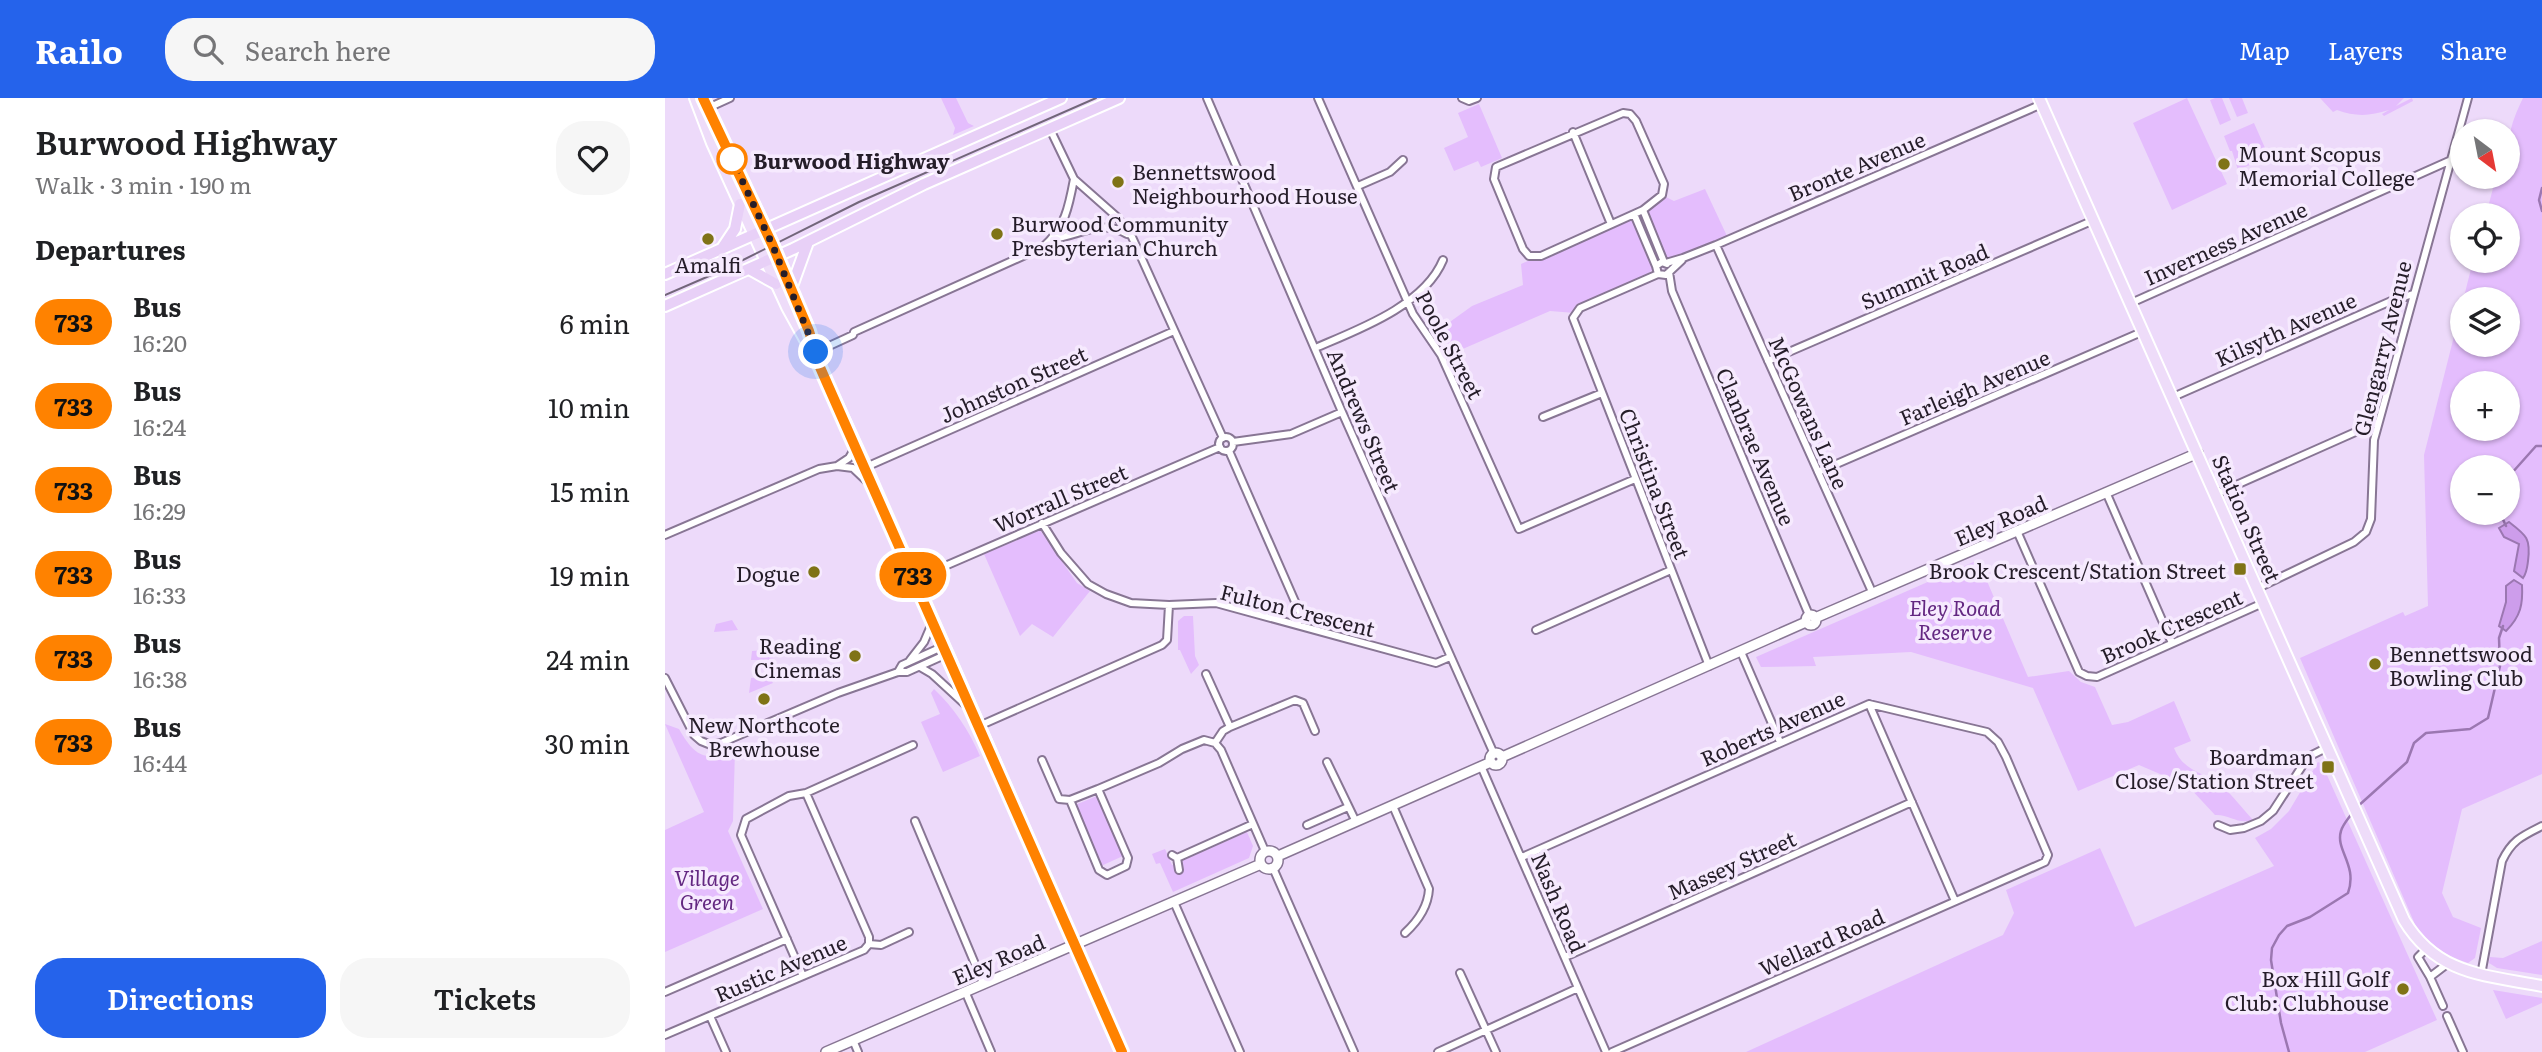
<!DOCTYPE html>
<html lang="en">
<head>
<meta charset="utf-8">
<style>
	body { margin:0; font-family:Literata,serif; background:#f6f6f6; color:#202124; height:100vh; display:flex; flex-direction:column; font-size:26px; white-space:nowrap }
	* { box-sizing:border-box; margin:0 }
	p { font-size:23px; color:#757577 }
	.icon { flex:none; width:38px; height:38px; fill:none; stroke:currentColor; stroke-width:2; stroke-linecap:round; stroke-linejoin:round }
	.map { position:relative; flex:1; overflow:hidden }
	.drawer { display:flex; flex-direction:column; background:#fff; width:665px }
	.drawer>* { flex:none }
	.badge { padding:0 14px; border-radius:23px; font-size:24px; line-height:46px }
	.needle { width:46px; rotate:148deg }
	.tools { position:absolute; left:1785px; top:21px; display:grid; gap:14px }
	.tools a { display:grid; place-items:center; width:70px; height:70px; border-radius:50%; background:#fff; box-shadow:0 2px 5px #0004; font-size:35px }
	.you { position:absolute; width:35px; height:35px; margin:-18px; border:5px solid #fff; border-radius:50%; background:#1a73e8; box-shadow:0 0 0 10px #1a73e833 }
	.map>.badge { position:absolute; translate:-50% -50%; box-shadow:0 0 0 4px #fff }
	h2 { padding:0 35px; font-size:26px; line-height:63px }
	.round { display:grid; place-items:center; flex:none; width:74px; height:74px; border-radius:28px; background:#f6f6f6 }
	.summary { display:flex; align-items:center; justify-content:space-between; height:119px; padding:0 35px }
	h1 { font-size:33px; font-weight:600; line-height:52px }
	.action { display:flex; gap:14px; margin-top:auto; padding:14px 35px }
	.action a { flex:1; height:80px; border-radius:28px; background:#2563eb; color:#fff; font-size:28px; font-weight:600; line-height:80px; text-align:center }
	.action a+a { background:#f6f6f6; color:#202124 }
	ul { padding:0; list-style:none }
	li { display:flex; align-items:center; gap:21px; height:84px; padding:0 35px }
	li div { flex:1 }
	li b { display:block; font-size:26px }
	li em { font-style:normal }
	li .badge { min-width:77px; font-weight:700; text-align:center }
	header { display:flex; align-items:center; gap:42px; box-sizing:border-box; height:98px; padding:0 35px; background:#2563eb; color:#fff }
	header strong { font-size:33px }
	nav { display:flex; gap:38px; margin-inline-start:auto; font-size:24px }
	.search { width:490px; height:63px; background:#f6f6f6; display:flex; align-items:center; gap:18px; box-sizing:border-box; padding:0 24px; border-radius:28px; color:#757577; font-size:26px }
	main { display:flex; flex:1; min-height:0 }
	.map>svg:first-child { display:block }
</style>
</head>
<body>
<header>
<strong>Railo</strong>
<div class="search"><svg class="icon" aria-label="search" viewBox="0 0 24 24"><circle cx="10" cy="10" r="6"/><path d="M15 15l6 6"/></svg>Search here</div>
<nav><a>Map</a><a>Layers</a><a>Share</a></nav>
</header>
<main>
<section class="drawer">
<div class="summary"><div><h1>Burwood Highway</h1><p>Walk · 3 min · 190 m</p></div><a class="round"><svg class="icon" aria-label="heart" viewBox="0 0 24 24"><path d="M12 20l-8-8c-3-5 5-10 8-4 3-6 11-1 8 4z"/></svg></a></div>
<h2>Departures</h2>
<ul>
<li><span class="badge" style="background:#ff8200;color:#111">733</span><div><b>Bus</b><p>16:20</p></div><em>6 min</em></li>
<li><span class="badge" style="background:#ff8200;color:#111">733</span><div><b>Bus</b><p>16:24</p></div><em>10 min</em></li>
<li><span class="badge" style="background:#ff8200;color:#111">733</span><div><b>Bus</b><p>16:29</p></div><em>15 min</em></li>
<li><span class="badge" style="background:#ff8200;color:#111">733</span><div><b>Bus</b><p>16:33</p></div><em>19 min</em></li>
<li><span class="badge" style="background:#ff8200;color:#111">733</span><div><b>Bus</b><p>16:38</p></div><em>24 min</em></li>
<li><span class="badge" style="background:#ff8200;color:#111">733</span><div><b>Bus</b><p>16:44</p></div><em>30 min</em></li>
</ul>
<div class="action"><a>Directions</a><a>Tickets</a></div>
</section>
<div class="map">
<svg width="1877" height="954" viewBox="0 0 1877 954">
	<rect width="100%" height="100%" fill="#eddafa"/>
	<path fill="#e4bdfd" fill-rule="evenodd" d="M276,0H291L303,25L309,28L288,37L290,30Z
		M1522,0L1562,86L1507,112L1468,25Z
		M1550,0H1557L1566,22L1555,27L1545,2Z
		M1564,0H1577L1583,15L1572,19Z
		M1655,0H1739L1731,8L1747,0L1748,3L1719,18L1717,16L1724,12C1705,18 1691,19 1672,12L1668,14Z
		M1858,0H1877V676L1797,711L1777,795L1788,819L1816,830L1810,860L1803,865C1782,858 1767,848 1752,831L1635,560L1738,514L1740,518L1763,508L1759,357L1808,163H1843V117H1821L1831,79H1843C1843,43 1842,33 1858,0ZM1797,201H1843V247H1797ZM1797,285H1843V331H1797ZM1797,369H1843V415H1797Z
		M814,6L837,60L816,69L813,63L789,73L779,50L803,39L793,15Z
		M1589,25L1604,59L1573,72L1567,53H1565L1559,38Z
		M1040,91L1062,138L991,169L970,186L910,215L885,213L777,260L764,239L807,208L858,187L856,166L978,112L997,97L1009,103Z
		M375,432L412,485L425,493L388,539L367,526L355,538L319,456Z
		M1313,462L1363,579L1404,573L1416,584L1430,589L1447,627L1463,624L1509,603L1526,643L1509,650C1519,675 1540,674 1557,688C1568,698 1578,711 1588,722C1573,727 1564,716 1550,717L1523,688L1474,667L1413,693L1368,590L1246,554L1148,559L1151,568L1096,569L1091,559Z
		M519,518H528L530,558L534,567L526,576L515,552H513V523Z
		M67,522L73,532L49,534L51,526Z
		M105,552L109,562H86L87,553Z
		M104,578L108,585L84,595L86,580Z
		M269,591C289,610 304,632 315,658L278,674L256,624L275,616L266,595Z
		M0,626L14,631C30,659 40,664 70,652L68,723L63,733L98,811L0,854V732L39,714Z
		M1653,664L1657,666L1772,922L1700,954H1081L1338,837L1349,815L1341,792L1435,750L1470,829L1609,768L1590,740L1606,731L1624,713Z
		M432,698L458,758L436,768L410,707Z
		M582,734L588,748L584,760L508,794L495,765L491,766L487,756L500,751L507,767Z
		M1877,843V877L1832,870L1824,865L1825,859L1838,860Z
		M1828,892L1877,900V905L1841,921Z"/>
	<path fill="#cd9deb" stroke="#9b77b1" stroke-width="2" d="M1844,424C1861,437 1866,440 1863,463C1862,470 1862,474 1858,480L1849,473L1854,446L1839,439L1834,430Z
		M1849,482L1857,487C1858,506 1856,518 1841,533L1834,528L1841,504V488Z"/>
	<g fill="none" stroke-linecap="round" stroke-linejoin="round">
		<path stroke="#9b77b1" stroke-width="2.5" d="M1877,90L1874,102L1877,113
			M1843,383L1846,376L1871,348H1877
			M1835,415L1841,428
			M1692,709L1742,664L1749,645L1761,635L1805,631L1823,620L1835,568L1834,540L1838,528
			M1624,954L1616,925L1606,862L1607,850L1614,837L1622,828L1645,819L1683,795C1693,767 1670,752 1676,733C1678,726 1684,720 1688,714"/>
		<defs>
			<path id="minor" d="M542,0L677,314L829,656
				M653,0L748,216L776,257L854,431L970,381
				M797,0L804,3L812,0
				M43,10L65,0
				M958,15L965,16L971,23L999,86L997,97L978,112L876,158H864L858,151L829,81L831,69Z
				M384,29L409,81L452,119L467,139L558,340
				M908,34L946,126
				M693,88L725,74L738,62
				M978,112L999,164
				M969,116L991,168
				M387,141C414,138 436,120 462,136
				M1051,147L1208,496
				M1001,165L1018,160L1051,147L1377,6
				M1002,166L997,164L991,168L993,176L1001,177L1017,162
				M1004,174L1007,193L1144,517
				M993,176L915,210L908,220L1044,568
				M1466,205L1784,63
				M650,250C692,232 759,208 778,162
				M151,254L188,237L189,234L378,149C400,130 404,108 409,81
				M1103,263L1429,122
				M1508,299L1726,203L1748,196
				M878,319L937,295
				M554 346a7 7 0 1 1 14 0a7 7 0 1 1-14 0Z
				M568,344L626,336L677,314
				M564,353L635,515L633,526
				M172,368L184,360L191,348
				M201,369L509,233
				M1153,374L1479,233
				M1441,394L1507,545
				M1551,396L1713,324
				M377,425L396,455L423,486L441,496L466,505L504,507L551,505L771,565L785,559
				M1352,433L1414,574L1422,578L1432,579L1598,505
				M0,437L154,371L172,368L188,370L207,388
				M250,481L555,349
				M1593,490L1689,444L1701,434L1706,421L1709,342L1803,0
				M871,532L1006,472
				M1076,554L1115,644
				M245,562L259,544L268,523
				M255,569L267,576L304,610
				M233,574L237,567L279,548
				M541,576L565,629
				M0,580L29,637L36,643L46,647L56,645L173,595L233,574H242L282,556
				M1204,606L1290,803
				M314,628L497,547L502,542L504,507
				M550,645L558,633L565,629L630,602L638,605L650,633
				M550,645L556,652L600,753
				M377,662L394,701L405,702
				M662,664L691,724
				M816,668L941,954
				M433,691L405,702L434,772L442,777L461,768L463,760L433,691L494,665L517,651L539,642L550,645
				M141,695L248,647
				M728,708L764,791C763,809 753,823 740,835
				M250,723L318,885
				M642,727L683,709
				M1553,727L1565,732L1579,730L1596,723L1608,713L1643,659L1663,649
				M507,757L512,760L588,726
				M857,759L1204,606L1322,634L1333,644L1341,659L1383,757L1380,764L947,954
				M512,760L514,772
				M608,770L689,954
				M509,804L575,954
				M1761,851L1753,859L1765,879L1778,908
				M900,859L1247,704
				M795,875L831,954
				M1816,877L1837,763C1847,742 1857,738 1877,728
				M138,878L76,737L81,721L124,698L141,695L204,839V846
				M1765,879L1782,866
				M300,893L326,954
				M0,894L122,841
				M45,918L61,954
				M1782,918L1798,954
				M0,937L199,852L204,846L216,847L244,834
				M188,942L193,954
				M773,954L913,890"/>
			<path id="secondary" d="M1141 522a5 5 0 1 1 10 0a5 5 0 1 1-10 0Z
				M1150,520L1533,355
				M825 661a6 6 0 1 1 12 0a6 6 0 1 1-12 0Z
				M837,659L1141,524
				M595 762a9 9 0 1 1 18 0a9 9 0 1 1-18 0Z
				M613,758L826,664
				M161,954L596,766"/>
			<path id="primary" d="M30,0L47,45L122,209L154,267L201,369L457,954
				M38,0L108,146L149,247
				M1374,0L1739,822C1772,877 1820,877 1877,888"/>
			<path id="trunk" d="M58,149L70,131L75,106
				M84,171L111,186
				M0,176L396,0
				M126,191L143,144
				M0,208L128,151L259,86L454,0"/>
		</defs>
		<use href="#minor" stroke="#887694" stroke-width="10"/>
		<use href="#secondary" stroke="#887694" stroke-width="12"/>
		<use href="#primary" stroke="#fff" stroke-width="14"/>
		<use href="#trunk" stroke="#fff" stroke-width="14"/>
		<use href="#minor" stroke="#fff" stroke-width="6"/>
		<use href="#secondary" stroke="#fff" stroke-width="9"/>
		<use href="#primary" stroke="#eedcf9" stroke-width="10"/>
		<use href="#trunk" stroke="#e8d0f7" stroke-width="10"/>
		<path stroke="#72667a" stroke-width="2" d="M0,197L58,172L194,104L431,0"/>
	</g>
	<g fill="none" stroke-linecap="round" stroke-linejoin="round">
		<defs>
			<path id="line" d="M38,0L107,146L144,233L154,267L457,954"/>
		</defs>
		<use href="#line" stroke="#fff" stroke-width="16"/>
		<use href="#line" stroke="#ff8200" stroke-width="10"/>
		<path stroke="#251d29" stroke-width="7" stroke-dasharray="0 12.6" d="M67,61L107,146L151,254"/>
	</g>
	<circle fill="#fff" stroke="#ff8200" stroke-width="3.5" cx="67" cy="61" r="14"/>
	<g fill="#7f7316" stroke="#f6eafe" stroke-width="2.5">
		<circle cx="1559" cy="66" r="7"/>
		<circle cx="453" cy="84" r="7"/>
		<circle cx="332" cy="136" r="7"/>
		<circle cx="43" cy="141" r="7"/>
		<rect x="1568" y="464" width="14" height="14" rx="3.5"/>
		<circle cx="149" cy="474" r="7"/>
		<circle cx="190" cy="558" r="7"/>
		<circle cx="1710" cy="566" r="7"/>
		<circle cx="99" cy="601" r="7"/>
		<rect x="1656" y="662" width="14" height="14" rx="3.5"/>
		<circle cx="1738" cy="891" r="7"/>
	</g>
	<g text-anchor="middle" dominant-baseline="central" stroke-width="7" stroke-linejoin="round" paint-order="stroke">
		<g font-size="21" fill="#251d29" stroke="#f6eafe" text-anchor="end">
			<text x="1573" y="54" text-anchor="start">Mount Scopus<tspan x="1573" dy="24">Memorial College</tspan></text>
			<text x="467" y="72" text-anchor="start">Bennettswood<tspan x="467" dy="24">Neighbourhood House</tspan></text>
			<text x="346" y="124" text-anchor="start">Burwood Community<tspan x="346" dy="24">Presbyterian Church</tspan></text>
			<text x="43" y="165" text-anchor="middle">Amalfi</text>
			<text x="1561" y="471">Brook Crescent/Station Street</text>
			<text x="135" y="474">Dogue</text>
			<text x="176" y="546">Reading<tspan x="176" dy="24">Cinemas</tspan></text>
			<text x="1724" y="554" text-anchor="start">Bennettswood<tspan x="1724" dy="24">Bowling Club</tspan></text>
			<text x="99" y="625" text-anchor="middle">New Northcote<tspan x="99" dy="24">Brewhouse</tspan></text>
			<text x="1649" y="657">Boardman<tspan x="1649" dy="24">Close/Station Street</tspan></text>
			<text x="1724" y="879">Box Hill Golf<tspan x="1724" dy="24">Club: Clubhouse</tspan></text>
		</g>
		<g font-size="21" font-weight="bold" fill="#251d29" stroke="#f6eafe" text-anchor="start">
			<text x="88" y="61">Burwood Highway</text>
		</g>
		<g font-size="21" fill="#251d29" stroke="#f6eafe">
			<text transform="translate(1191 67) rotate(-23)">Bronte Avenue</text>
			<text transform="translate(1560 144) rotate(-24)">Inverness Avenue</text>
			<text transform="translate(1259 177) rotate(-23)">Summit Road</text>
			<text transform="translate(1620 230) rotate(-24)">Kilsyth Avenue</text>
			<text transform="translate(786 246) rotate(62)">Poole Street</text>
			<text transform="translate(1716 250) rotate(-76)">Glengarry Avenue</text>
			<text transform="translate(348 285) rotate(-24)">Johnston Street</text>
			<text transform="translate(1309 288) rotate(-23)">Farleigh Avenue</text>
			<text transform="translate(1145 314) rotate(66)">McGowans Lane</text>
			<text transform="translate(700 322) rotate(67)">Andrews Street</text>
			<text transform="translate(1092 348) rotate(67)">Clanbrae Avenue</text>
			<text transform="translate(991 385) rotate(69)">Christina Street</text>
			<text transform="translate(395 399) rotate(-23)">Worrall Street</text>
			<text transform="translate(1583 420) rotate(66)">Station Street</text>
			<text transform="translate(1335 421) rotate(-23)">Eley Road</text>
			<text transform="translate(633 511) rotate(14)">Fulton Crescent</text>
			<text transform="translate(1506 527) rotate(-24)">Brook Crescent</text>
			<text transform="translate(1107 629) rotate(-24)">Roberts Avenue</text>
			<text transform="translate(1066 766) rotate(-24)">Massey Street</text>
			<text transform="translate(895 804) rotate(67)">Nash Road</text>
			<text transform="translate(1156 843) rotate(-24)">Wellard Road</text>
			<text transform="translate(333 860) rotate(-23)">Eley Road</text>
			<text transform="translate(115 869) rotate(-23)">Rustic Avenue</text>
		</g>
		<g font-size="21" font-style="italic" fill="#632781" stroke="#f6eafe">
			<text x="1290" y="508">Eley Road<tspan x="1290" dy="24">Reserve</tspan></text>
			<text x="42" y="778">Village<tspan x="42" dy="24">Green</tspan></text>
		</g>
	</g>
</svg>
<div class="tools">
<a><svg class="needle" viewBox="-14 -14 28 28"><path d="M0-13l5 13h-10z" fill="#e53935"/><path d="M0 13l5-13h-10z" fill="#757577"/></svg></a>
<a><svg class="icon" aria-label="locate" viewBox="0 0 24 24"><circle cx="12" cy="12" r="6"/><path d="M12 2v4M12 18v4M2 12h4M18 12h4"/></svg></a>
<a><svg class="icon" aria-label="layers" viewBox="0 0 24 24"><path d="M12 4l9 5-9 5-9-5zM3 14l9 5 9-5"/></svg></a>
<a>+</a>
<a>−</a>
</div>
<div class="you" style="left:151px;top:254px"></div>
<b class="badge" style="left:248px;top:477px;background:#ff8200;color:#111">733</b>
</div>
</main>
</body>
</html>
